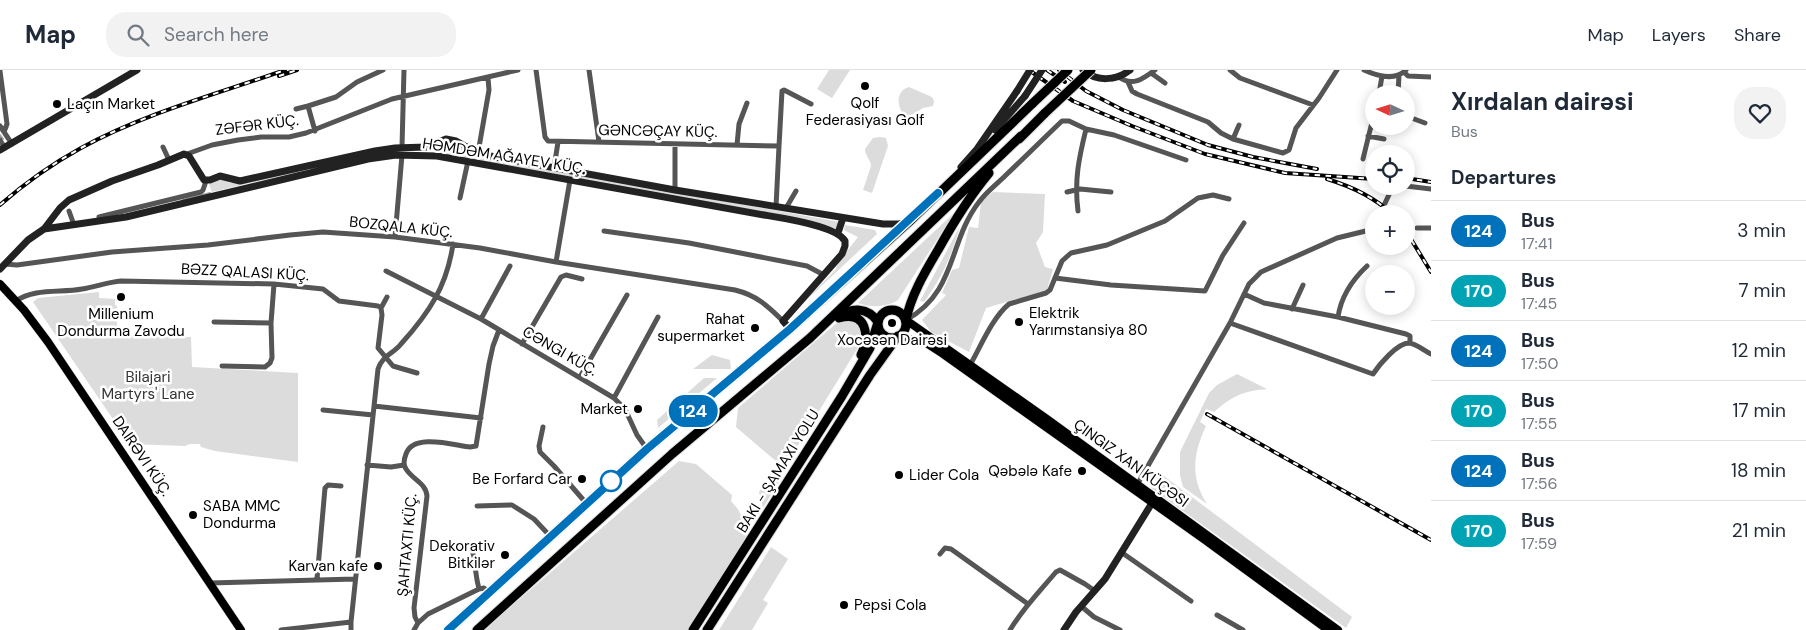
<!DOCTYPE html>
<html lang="en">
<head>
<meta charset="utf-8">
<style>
	body { margin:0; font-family:"DM Sans",sans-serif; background:#f2f2f3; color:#1f2937; height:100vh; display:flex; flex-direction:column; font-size:19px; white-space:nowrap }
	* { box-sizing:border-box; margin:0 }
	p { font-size:16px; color:#747a83 }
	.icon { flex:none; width:28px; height:28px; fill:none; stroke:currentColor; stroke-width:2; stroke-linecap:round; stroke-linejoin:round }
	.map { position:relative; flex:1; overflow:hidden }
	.sheet { display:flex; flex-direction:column; background:#fff; width:375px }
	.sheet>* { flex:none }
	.badge { padding:0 10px; border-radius:16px; font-size:18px; line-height:32px }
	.needle { width:32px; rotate:274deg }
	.tools { position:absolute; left:1365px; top:15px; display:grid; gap:10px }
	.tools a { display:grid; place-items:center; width:50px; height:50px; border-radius:50%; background:#fff; box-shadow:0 2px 12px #0003; font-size:25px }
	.map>.badge { position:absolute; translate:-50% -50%; box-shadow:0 0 0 2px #fff }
	h2 { padding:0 20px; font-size:19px; line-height:45px }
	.round { display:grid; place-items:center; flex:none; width:52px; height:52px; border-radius:20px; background:#f2f2f3 }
	.headline { display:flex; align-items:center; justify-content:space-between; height:85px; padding:0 20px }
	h1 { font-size:24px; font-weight:700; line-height:38px }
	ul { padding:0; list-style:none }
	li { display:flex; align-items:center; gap:15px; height:60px; padding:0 20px; border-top:1px solid #e0e1e3 }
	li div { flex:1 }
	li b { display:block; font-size:19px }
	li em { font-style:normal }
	li .badge { min-width:55px; font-weight:700; text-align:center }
	header { display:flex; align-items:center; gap:30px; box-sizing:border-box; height:70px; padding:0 25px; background:#fff; border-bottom:1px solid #e0e1e3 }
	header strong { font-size:24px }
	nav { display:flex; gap:28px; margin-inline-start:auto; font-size:18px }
	.search { width:350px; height:45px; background:#f2f2f3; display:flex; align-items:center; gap:12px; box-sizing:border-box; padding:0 18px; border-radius:20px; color:#747a83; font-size:19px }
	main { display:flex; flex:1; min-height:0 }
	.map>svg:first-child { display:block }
</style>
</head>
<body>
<header>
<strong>Map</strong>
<div class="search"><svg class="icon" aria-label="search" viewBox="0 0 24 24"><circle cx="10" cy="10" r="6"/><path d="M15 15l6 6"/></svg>Search here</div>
<nav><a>Map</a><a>Layers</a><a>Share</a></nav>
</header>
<main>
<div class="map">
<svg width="1431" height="560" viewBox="0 0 1431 560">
	<rect width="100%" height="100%" fill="#fff"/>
	<path fill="#dcdcdc" d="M829,0H850L832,28L817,19Z
		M909,17L932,27L934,31L933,36L923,38L907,48C897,40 894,21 909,17Z
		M880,67L886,68L888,76L872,123L863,120L871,96C871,90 865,86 865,79L873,68Z
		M446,71L454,73L473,84L486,88L840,152L837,159L817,154L440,84L441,73Z
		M399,79V82L359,88L212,122L209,114L219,109L231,113H237Z
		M993,122L1045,124L1043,162L1036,173L1045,197L1053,199L1047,220L986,238L969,282L931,262L922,250L946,225L942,223L952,200L959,198L969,157L978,158L981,132Z
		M955,142L898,230C888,237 869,238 858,233Z
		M845,155L875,160L877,164L798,238L836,199L838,193L858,167L844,160Z
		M960,156C951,187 943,206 924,232L920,231Z
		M99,222V228L115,229V235L117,236V266L191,267L192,297L298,303V392L215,381L201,377L200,374H190L185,376L130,374L33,232L38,228Z
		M845,249C862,253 865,261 859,276L784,398L736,357L738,338L839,251Z
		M712,285L730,290L731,299H693Z
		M1237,304L1267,319C1243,321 1232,326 1214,342L1206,339L1200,352L1206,356C1193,384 1190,407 1207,434L1183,417L1180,405V382L1209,323L1217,315Z
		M704,308H717L658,358L657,350Z
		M679,391L696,394L732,425L731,431L738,439L749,462L688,560H484Z
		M1160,403L1352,547L1346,558L1151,418Z
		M780,410L763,438L759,422L766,412Z
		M771,477L788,489L763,530L768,533L752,560H719Z"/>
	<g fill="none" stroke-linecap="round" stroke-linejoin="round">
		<path stroke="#a3a3a3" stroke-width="2" d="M0,65L3,69
			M183,130L210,123"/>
		<defs>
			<path id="primary" d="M0,214L24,240L48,272L241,560
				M906,250L1047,349L1338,560
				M898,266L926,273L943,284L1205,470L1328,560"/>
			<path id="highway" d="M1019,69L1045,43
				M878 254a14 14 0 1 1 28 0a14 14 0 1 1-28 0Z
				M839,248C867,240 870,266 861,285
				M906,250C911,225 925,202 938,180C953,153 969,127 989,103
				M448,560L647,379L790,259L909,152L1033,33
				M477,560L672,384L810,268L1021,66
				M693,560L842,326L870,278L878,252C868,237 852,237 838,247
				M707,560L870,305L898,266"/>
		</defs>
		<use href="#primary" stroke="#dbdbdb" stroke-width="9"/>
		<use href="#highway" stroke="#dbdbdb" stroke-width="11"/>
		<path stroke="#555" stroke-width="5" d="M536,0L545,67L548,71L779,76L776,137
			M589,0L599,72
			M1230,0L1240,8L1313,35
			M1364,0C1377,6 1395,11 1406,0
			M0,1L7,54L4,62
			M1404,2L1408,6L1431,7
			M1151,3L1165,13
			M1119,7C1132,17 1143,9 1155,0
			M1128,12L1132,21L1137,24L1208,52L1221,63L1233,69L1283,83L1289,80L1296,58L1319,28L1337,0
			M1379,24L1382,6
			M1398,24L1399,5
			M296,39L308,36
			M1406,46L1425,53
			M0,56L12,74
			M1086,59L1114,65L1186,90
			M315,61L308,36L336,27L357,12L383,0
			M1368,66L1384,69
			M1233,69L1239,55
			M0,70L5,78
			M737,75L739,54L747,33
			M779,76L782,21L784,20L811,34
			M163,77L169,90
			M402,77L404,0
			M478,83L489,20L488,8
			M187,84L212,75L238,70L261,67H289L306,63L392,29L518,0
			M1363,89L1374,44
			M554,98L558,72
			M1406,116L1431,119
			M675,120V75
			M1067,122L1080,119L1111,122
			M460,128L468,91
			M786,138L796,121
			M69,141L74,155
			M1380,144L1393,116
			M99,147L201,122L203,120L206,111
			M1417,158H1431
			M604,161L689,173L807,196L824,205
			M395,167L402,85
			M556,192L570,110
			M5,194L17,195L112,182L208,175L290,165L323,162L395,167L480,178L556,192L735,220C756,225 768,236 783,251
			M386,201L481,249L614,328L625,339L637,365L647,379
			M1055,208L1111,215L1205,221L1223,185L1244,153
			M1244,224L1264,233L1338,247L1406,264L1410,266V273
			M16,231C34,218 61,223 82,219C95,217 108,212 121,211L274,214L323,219L339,231L378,236L381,238L382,245L378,278L393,296L417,303
			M381,238L387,227
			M1292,239L1303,215
			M1338,247C1341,227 1352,210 1367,196
			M481,249L510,196
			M906,250C957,222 948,172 979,132C986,122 997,114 1006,105C1025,87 1043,69 1062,51H1069L1086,59C1079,88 1074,110 1078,141
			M214,252L271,253
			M1230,253L1249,214L1261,202L1337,168L1374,159
			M522,274L561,207L566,205L582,209
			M970,295C981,276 992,248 1009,234L1046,223L1050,220L1062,191L1071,183L1107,175L1165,151L1198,128L1213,125L1229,129
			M222,296L265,297L270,293L272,288L271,253L274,214
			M580,307L627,225
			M614,328L658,247
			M374,336L481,348
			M323,340L373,345
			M543,357L539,376L540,382L554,396L586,433
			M367,395L391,397L404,395
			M1137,415L1230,253L1373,304C1379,295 1397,273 1409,273C1417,274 1424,281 1431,284
			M477,436L512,435L534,449L550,466
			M472,476L477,510L479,519
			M1121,482L1191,531
			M940,484L945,478L951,479L1028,534
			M317,509L325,418L328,415L341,416
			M210,513L355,509
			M1081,536L1094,547L1120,560
			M1217,545L1243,560
			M418,553L428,544L479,519L484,518L488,522
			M281,560L351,552L378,299C382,286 393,284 401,274C429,243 447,216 453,174
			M351,560V552
			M414,560L418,553L415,547L414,538L427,426C426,413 413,410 406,399C403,395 404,389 406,384C413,363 453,375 470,377L476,376L489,294L493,276L499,260
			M1010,560C1023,538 1040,521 1056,502L1060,500L1085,514L1095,521"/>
		<path stroke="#222" stroke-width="7" d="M1083,0C1096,12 1116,11 1130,0
			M995,60L1025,26
			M0,80L137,0
			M961,97L977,79L1017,21
			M44,159L126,147L368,89L396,85L437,86L764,145C782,148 837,156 845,171V176L842,184L783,251L790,259
			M838,163L843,148
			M0,199L28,170L44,159L60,138L69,130L112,111L158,95L184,84L189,86L204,110H210L220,106L240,111L375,81L395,78L426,77L446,69L456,71L474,81L485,85L675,120L883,154H899L909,152
			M1064,560L1076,542L1105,509L1152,433"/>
		<use href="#primary" stroke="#000" stroke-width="8"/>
		<use href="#highway" stroke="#000" stroke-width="9"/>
		<defs>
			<path id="rail" d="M1029,0L1073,31L1132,56L1205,84L1285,103L1374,109
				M1047,0L1065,12
				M1059,0L1086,21L1123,40L1208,75L1253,87L1317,99
				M279,6L297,0
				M1406,108L1431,112
				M1327,109C1350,116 1374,127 1392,144
				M0,135C25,113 52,94 81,78C145,43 217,24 285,0
				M1406,161L1431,202
				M1207,344L1431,470"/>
		</defs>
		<use href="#rail" stroke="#000" stroke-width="4"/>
		<use href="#rail" stroke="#fff" stroke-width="2" stroke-dasharray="5.5" stroke-linecap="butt"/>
		<defs>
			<path id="highway-bridge" d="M1033,33L1068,0
				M1045,43L1091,0"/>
		</defs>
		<use href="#highway-bridge" stroke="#dbdbdb" stroke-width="11" stroke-linecap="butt"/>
		<path stroke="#222" stroke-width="7" d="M1017,21L1030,0
			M1025,26L1042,0"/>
		<use href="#highway-bridge" stroke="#000" stroke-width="9"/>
	</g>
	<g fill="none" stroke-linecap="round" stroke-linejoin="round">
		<defs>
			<path id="line" d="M448,560L647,379L790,259L938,123"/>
		</defs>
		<use href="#line" stroke="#fff" stroke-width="11"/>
		<use href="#line" stroke="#0072bc" stroke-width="8"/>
	</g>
	<g fill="#000" stroke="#fff" stroke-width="2">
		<circle cx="865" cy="16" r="5"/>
		<circle cx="57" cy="34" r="5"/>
		<circle cx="121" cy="227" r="5"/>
		<circle cx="1019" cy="252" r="5"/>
		<circle cx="892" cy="253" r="5"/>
		<circle cx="755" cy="258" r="5"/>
		<circle cx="638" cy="339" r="5"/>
		<circle cx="1082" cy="401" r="5"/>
		<circle cx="899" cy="405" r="5"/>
		<circle cx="582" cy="409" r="5"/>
		<circle cx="193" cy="445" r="5"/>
		<circle cx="505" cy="485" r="5"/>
		<circle cx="378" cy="496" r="5"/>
		<circle cx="844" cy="535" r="5"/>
	</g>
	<circle fill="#fff" stroke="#0072bc" stroke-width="2.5" cx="611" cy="411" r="10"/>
	<g text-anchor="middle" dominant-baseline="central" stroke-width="5" stroke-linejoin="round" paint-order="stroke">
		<g font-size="15" fill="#000" stroke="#fff" text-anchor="end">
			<text x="865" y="33" text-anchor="middle">Qolf<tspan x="865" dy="17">Federasiyası Golf</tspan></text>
			<text x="67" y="34" text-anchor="start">Laçın Market</text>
			<text x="1029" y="243" text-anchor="start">Elektrik<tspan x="1029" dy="17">Yarımstansiya 80</tspan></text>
			<text x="121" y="244" text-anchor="middle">Millenium<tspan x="121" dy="17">Dondurma Zavodu</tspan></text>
			<text x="745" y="249">Rahat<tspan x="745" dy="17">supermarket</tspan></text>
			<text x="892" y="270" text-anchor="middle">Xocəsən Dairəsi</text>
			<text x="628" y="339">Market</text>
			<text x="1072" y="401">Qəbələ Kafe</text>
			<text x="909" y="405" text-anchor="start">Lider Cola</text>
			<text x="572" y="409">Be Forfard Car</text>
			<text x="203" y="436" text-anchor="start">SABA MMC<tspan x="203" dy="17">Dondurma</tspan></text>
			<text x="495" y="476">Dekorativ<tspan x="495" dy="17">Bitkilər</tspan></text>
			<text x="368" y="496">Karvan kafe</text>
			<text x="854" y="535" text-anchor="start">Pepsi Cola</text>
		</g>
		<g font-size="15" fill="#000" stroke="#fff">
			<text transform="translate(257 55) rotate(-7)">ZƏFƏR KÜÇ.</text>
			<text transform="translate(658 61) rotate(1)">GƏNCƏÇAY KÜÇ.</text>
			<text transform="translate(504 86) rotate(9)">HƏMDƏM AĞAYEV KÜÇ.</text>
			<text transform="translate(401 157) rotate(6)">BOZQALA KÜÇ.</text>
			<text transform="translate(245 202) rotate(3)">BƏZZ QALASI KÜÇ.</text>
			<text transform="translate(560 281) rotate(30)">CƏNGI KÜÇ.</text>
			<text transform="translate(142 386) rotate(56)">DAIRƏVI KÜÇ.</text>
			<text transform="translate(1131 393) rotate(36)">ÇINGIZ XAN KÜÇƏSI</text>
			<text transform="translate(778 401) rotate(-58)">BAKI - ŞAMAXI YOLU</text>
			<text transform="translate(407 475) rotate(-85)">ŞAHTAXTI KÜÇ.</text>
		</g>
		<g font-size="15" fill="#333" stroke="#fff">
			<text x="148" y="307">Bilajari<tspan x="148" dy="17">Martyrs' Lane</tspan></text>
		</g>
	</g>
</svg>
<div class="tools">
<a><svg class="needle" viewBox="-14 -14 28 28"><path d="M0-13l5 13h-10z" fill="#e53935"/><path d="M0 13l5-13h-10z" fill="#747a83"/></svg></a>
<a><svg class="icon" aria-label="locate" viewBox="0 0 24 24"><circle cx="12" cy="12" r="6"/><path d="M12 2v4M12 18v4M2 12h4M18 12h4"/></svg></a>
<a>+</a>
<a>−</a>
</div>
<b class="badge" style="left:693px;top:341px;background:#0072bc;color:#fff">124</b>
</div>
<section class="sheet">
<div class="headline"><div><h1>Xırdalan dairəsi</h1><p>Bus</p></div><a class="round"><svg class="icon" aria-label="heart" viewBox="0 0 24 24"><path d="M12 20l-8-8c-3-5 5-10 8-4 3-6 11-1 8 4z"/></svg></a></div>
<h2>Departures</h2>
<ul>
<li><span class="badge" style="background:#0072bc;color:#fff">124</span><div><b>Bus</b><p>17:41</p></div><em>3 min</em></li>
<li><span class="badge" style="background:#00a3b4;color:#fff">170</span><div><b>Bus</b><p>17:45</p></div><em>7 min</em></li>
<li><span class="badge" style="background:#0072bc;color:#fff">124</span><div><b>Bus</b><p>17:50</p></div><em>12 min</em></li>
<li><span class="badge" style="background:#00a3b4;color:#fff">170</span><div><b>Bus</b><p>17:55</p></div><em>17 min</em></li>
<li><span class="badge" style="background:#0072bc;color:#fff">124</span><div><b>Bus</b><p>17:56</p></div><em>18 min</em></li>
<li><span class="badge" style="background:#00a3b4;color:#fff">170</span><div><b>Bus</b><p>17:59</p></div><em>21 min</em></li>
</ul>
</section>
</main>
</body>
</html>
